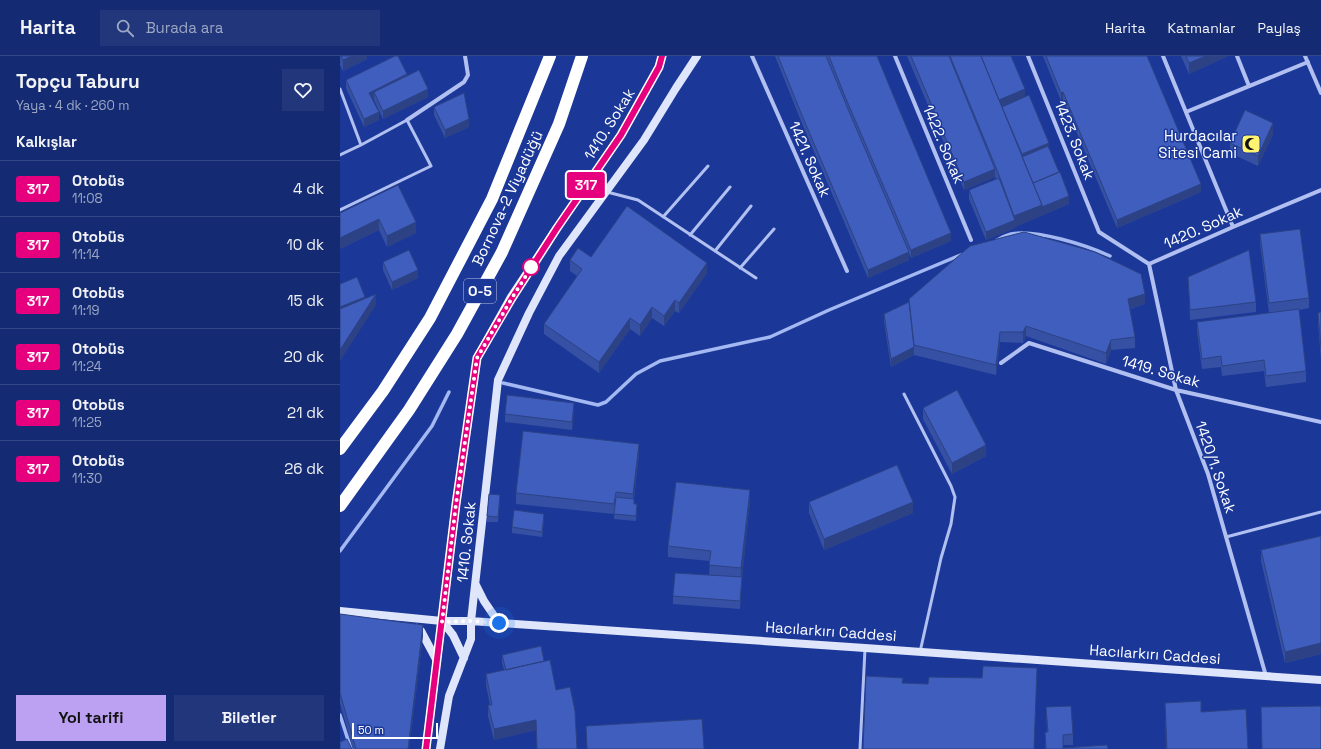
<!DOCTYPE html>
<html lang="tr">
<head>
<meta charset="utf-8">
<style>
	body { margin:0; font-family:"Space Grotesk",sans-serif; background:#21367b; color:#f1f3f6; height:100vh; display:flex; flex-direction:column; font-size:15px; white-space:nowrap }
	* { box-sizing:border-box; margin:0 }
	p { font-size:13px; color:#9da7c4 }
	.icon { flex:none; width:22px; height:22px; fill:none; stroke:currentColor; stroke-width:2; stroke-linecap:round; stroke-linejoin:round }
	.map { position:relative; flex:1; overflow:hidden }
	.sheet { display:flex; flex-direction:column; background:#142a73; width:340px }
	.sheet>* { flex:none }
	.badge { padding:0 8px; border-radius:3px; font-size:14px; line-height:26px }
	.scale { position:absolute; left:12px; bottom:10px; width:86px; box-sizing:border-box; padding-left:4px; border:2px solid #fff; border-top:0; font-size:11px; line-height:14px; white-space:nowrap; color:#fff; -webkit-text-stroke:3px #1b3899; paint-order:stroke }
	.you { position:absolute; width:20px; height:20px; margin:-10px; border:3px solid #fff; border-radius:50%; background:#1a73e8; box-shadow:0 0 0 6px #1a73e833 }
	.map>.badge { position:absolute; translate:-50% -50%; box-shadow:0 0 0 2px #fff }
	h2 { padding:0 16px; font-size:15px; line-height:36px }
	.round { display:grid; place-items:center; flex:none; width:42px; height:42px; border-radius:0px; background:#21367b }
	.headline { display:flex; align-items:center; justify-content:space-between; height:68px; padding:0 16px }
	h1 { font-size:19px; font-weight:600; line-height:30px }
	.action { display:flex; gap:8px; margin-top:auto; padding:8px 16px }
	.action a { flex:1; height:46px; border-radius:0px; background:#bca0f2; color:#111; font-size:16px; font-weight:600; line-height:46px; text-align:center }
	.action a+a { background:#21367b; color:#f1f3f6 }
	ul { padding:0; list-style:none }
	li { display:flex; align-items:center; gap:12px; height:56px; padding:0 16px; border-top:1px solid #334685 }
	li div { flex:1 }
	li b { display:block; font-size:15px }
	li em { font-style:normal }
	li .badge { min-width:44px; font-weight:700; text-align:center }
	header { display:flex; align-items:center; gap:24px; box-sizing:border-box; height:56px; padding:0 20px; background:#142a73; border-bottom:1px solid #334685 }
	header strong { font-size:19px }
	nav { display:flex; gap:22px; margin-inline-start:auto; font-size:14px }
	.search { width:280px; height:36px; background:#21367b; display:flex; align-items:center; gap:10px; box-sizing:border-box; padding:0 14px; border-radius:0px; color:#9da7c4; font-size:15px }
	main { display:flex; flex:1; min-height:0 }
	.map>svg:first-child { display:block }
</style>
</head>
<body>
<header>
<strong>Harita</strong>
<div class="search"><svg class="icon" aria-label="search" viewBox="0 0 24 24"><circle cx="10" cy="10" r="6"/><path d="M15 15l6 6"/></svg>Burada ara</div>
<nav><a>Harita</a><a>Katmanlar</a><a>Paylaş</a></nav>
</header>
<main>
<section class="sheet">
<div class="headline"><div><h1>Topçu Taburu</h1><p>Yaya · 4 dk · 260 m</p></div><a class="round"><svg class="icon" aria-label="heart" viewBox="0 0 24 24"><path d="M12 20l-8-8c-3-5 5-10 8-4 3-6 11-1 8 4z"/></svg></a></div>
<h2>Kalkışlar</h2>
<ul>
<li><span class="badge" style="background:#e6007e;color:#fff">317</span><div><b>Otobüs</b><p>11:08</p></div><em>4 dk</em></li>
<li><span class="badge" style="background:#e6007e;color:#fff">317</span><div><b>Otobüs</b><p>11:14</p></div><em>10 dk</em></li>
<li><span class="badge" style="background:#e6007e;color:#fff">317</span><div><b>Otobüs</b><p>11:19</p></div><em>15 dk</em></li>
<li><span class="badge" style="background:#e6007e;color:#fff">317</span><div><b>Otobüs</b><p>11:24</p></div><em>20 dk</em></li>
<li><span class="badge" style="background:#e6007e;color:#fff">317</span><div><b>Otobüs</b><p>11:25</p></div><em>21 dk</em></li>
<li><span class="badge" style="background:#e6007e;color:#fff">317</span><div><b>Otobüs</b><p>11:30</p></div><em>26 dk</em></li>
</ul>
<div class="action"><a>Yol tarifi</a><a>Biletler</a></div>
</section>
<div class="map">
<svg width="981" height="693" viewBox="0 0 981 693">
	<rect width="100%" height="100%" fill="#1b3899"/>
	<g fill="none" stroke-linecap="round" stroke-linejoin="round">
		<path stroke="#a4b8f2" stroke-width="3.5" d="M657,184C661,182 666,179 671,178C696,173 746,189 770,200
			M163,327L258,349L266,346L296,318L320,305L430,281L489,254L623,198
			M0,495L92,370L109,336
			M0,659L11,693"/>
		<path stroke="#b1c0f1" stroke-width="3" d="M0,33L21,89L67,64L91,110L0,154
			M0,99L21,89
			M267,136L298,144L416,222
			M323,161L368,110
			M350,179L390,131
			M375,195L411,150
			M400,212L434,173
			M564,338L611,430L615,441L611,468L601,502L580,596
			M886,481L981,456
			M520,693L525,593"/>
		<path stroke="#b1c0f1" stroke-width="4" d="M412,0L507,215
			M555,0L631,184
			M688,0L759,176L809,208
			M823,0L893,171
			M897,0L909,30
			M965,0L981,37
			M846,56L968,6
			M67,64L124,26L128,19L125,0
			M809,208L836,334L868,418L926,620
			M809,208L893,171L981,134
			M661,307L689,287L836,334L981,366"/>
		<path stroke="#dfe5fb" stroke-width="8" d="M136,529L144,545L159,567
			M0,555L102,565H131L525,592L981,624
			M102,565L113,579L124,602
			M77,572L81,575L97,605
			M86,693L116,448L137,302L171,241L217,172L281,79L319,11L322,0
			M100,693L109,640L131,583V565L158,324L189,257L219,200L304,84L336,32L357,0"/>
		<path stroke="#fff" stroke-width="12" d="M0,393L43,335L90,262L152,143L210,0
			M0,450L69,354L117,278L162,196L219,68L242,0"/>
	</g>
	<path fill="#3651a3" d="M0,0H27V3L3,15L0,9Z
		M435,0H537L611,185L571,202L569,198V204L528,222L461,65Z
		M567,0H671L685,41L709,91L729,148L675,171V172L646,184L629,143V134L656,123L655,121L624,134Z
		M703,0H807L861,136L777,172L723,44L721,45Z
		M841,0H888L849,18Z
		M67,20L88,41L43,63L34,44V42L32,43L39,64L24,71L6,32V24Z
		M94,51L129,71L105,82L94,59Z
		M933,78L918,110L890,97V87Z
		M58,129L76,177L47,191L39,174L0,193Z
		M920,178L969,242V252L959,254L966,315V326L926,331L924,315L882,320L881,311L862,313L857,276V266L929,257L920,188Z
		M251,201L367,217L339,257L335,255L324,270L312,262L300,280L290,273L259,317L204,278V268L237,220L230,215V204Z
		M43,206L78,222L52,234L43,214Z
		M848,221L916,246V256L850,264Z
		M805,248L790,253L795,281V292L771,294L766,308L686,280L683,287L660,286L656,319L574,299L551,311L544,266V258Z
		M981,256V303L978,267V257Z
		M583,352L646,400L612,418L583,363Z
		M234,355L232,374L165,366V358Z
		M299,398L294,443V448L297,453L296,465L274,463V458L176,448V437Z
		M160,444L158,466H147V460Z
		M410,444L402,522L400,553L333,548V540L369,519L370,505L328,501V490Z
		M469,446L573,457L484,494L469,457Z
		M204,464L202,481L172,477V471Z
		M981,480V600V598L945,607L921,505V494Z
		M0,558L83,579L69,693H13L0,647Z
		M162,599L204,605L216,634L237,693H197L196,674L154,684L148,660V649H150L146,629V618L164,614L162,607Z
		M825,647L861,656L908,693H826Z
		M706,651L733,678V689H723V692L768,693H705V676H707Z"/>
	<path fill="#2c4285" d="M12,0H27V3L3,15V4Z
		M866,0H888L849,18V7Z
		M67,18V27L34,36V42L29,45V37Z
		M88,33V41L43,63V55Z
		M685,33V41L658,52V44Z
		M723,36V44L721,45V37Z
		M39,56V64L24,71V63Z
		M129,63V71L105,82V74Z
		M933,67V78L918,110V100Z
		M709,87V95L683,106L681,99Z
		M655,113V121L624,134V126Z
		M861,128V136L777,172V164Z
		M729,140V148L675,171V172L646,184V176L674,165V160L702,149Z
		M39,163V174L0,193V182Z
		M76,166V177L47,191V180Z
		M611,177V185L571,202V194Z
		M569,196V204L528,222V214Z
		M367,207V217L339,257V247Z
		M78,214V222L52,234V226Z
		M36,238V249L0,305V294Z
		M805,238V248L788,253V243Z
		M25,241V247L0,257V251Z
		M335,244V255L324,270V260Z
		M312,251V262L300,280V269Z
		M290,262V273L259,317V306Z
		M686,270V280L683,287V276Z
		M660,276V286L656,319V309Z
		M771,284V294L766,308V297Z
		M574,291V299L551,311V303Z
		M234,347V355L232,374V366Z
		M299,388V398L293,449V438Z
		M646,389V400L612,418V407Z
		M410,434V444L402,522L400,553L401,512Z
		M573,446V457L484,494V483Z
		M204,458V464L202,481V476Z
		M83,569V579L69,693H68Z
		M981,587V598L945,607V596Z
		M196,664V674L154,684V673Z"/>
	<path fill="#3f5ebe" stroke="#2c4285" d="M1,0H12L3,4Z
		M55,0H58L67,18L29,37L39,56L24,63L6,24Z
		M438,0H486L513,65L569,196L528,214L461,57Z
		M489,0H537L556,46L611,177L571,194L504,38Z
		M571,0H609L655,113L624,126Z
		M610,0H641L702,149L674,160L659,119Z
		M641,0H671L685,33L659,44Z
		M706,0H807L861,128L777,164L723,36L721,37Z
		M846,0H866L849,7Z
		M79,14L88,33L43,55L34,36Z
		M124,37L129,63L105,74L94,51Z
		M689,39L709,87L682,98L662,51Z
		M905,54L933,67L918,100L890,87Z
		M708,90L719,116L693,127L682,101Z
		M720,116L729,140L702,151V149L693,127Z
		M659,122L675,164L646,176L629,134Z
		M58,129L76,166L47,180L39,163L0,182V157Z
		M287,150L367,207L339,247L335,244L324,260L312,251L300,269L290,262L259,306L204,268L242,213L230,204L238,192L251,201Z
		M960,173L969,242L929,247L920,178Z
		M684,176L755,196L801,218L805,238L788,243L795,281L771,284L766,297L686,270L683,276H660L656,309L574,289L569,243L630,190Z
		M69,194L78,214L52,226L43,206Z
		M909,194L916,246L850,254L848,221Z
		M17,221L25,241L0,251V228Z
		M36,238L0,294V253Z
		M569,246L574,291L551,303L544,258Z
		M959,253L966,315L926,320L924,304L882,310L881,300L862,303L857,266Z
		M981,256V292L978,257Z
		M617,334L646,389L612,407L583,352Z
		M167,339L234,347L232,366L165,358Z
		M183,375L299,388L293,438L276,436L274,448L176,437Z
		M557,409L573,446L484,483L469,446Z
		M336,426L410,434L401,512L369,509L371,495L328,490Z
		M149,438L160,439L158,461L147,460Z
		M276,441L294,443V448H297L296,460L274,458Z
		M174,454L204,458L202,476L172,471Z
		M981,480V589V587L945,596L921,494Z
		M335,517L402,521L400,545L333,540Z
		M0,558L83,569L68,693H16L0,637Z
		M201,590L204,605L166,614L162,599Z
		M210,604L216,634L230,631L235,655L237,693H197L196,664L154,673L148,649H152L146,618Z
		M643,610L697,612L694,693H523L526,620L563,622L562,627L588,628L589,621L642,622Z
		M861,645V656L906,653L908,693H827L825,647Z
		M731,650L733,678L723,679V692L767,689L768,693H706L705,676H708L706,651Z
		M981,650V693H922L921,651Z
		M362,663L364,693H247L246,670Z
		M7,683L12,693H0V686Z"/>
	<g fill="none" stroke-linecap="round" stroke-linejoin="round">
		<defs>
			<path id="line" d="M86,693L116,448L137,302L172,242L217,172L281,79L319,11L322,0"/>
		</defs>
		<use href="#line" stroke="#fff" stroke-width="9"/>
		<use href="#line" stroke="#e6007e" stroke-width="6"/>
		<path stroke="#fff" stroke-width="4" stroke-dasharray="0 7.2" d="M159,567L131,565L102,566L116,448L137,302L172,242L194,207L191,211"/>
	</g>
	<defs>
		<symbol id="mosque-square" viewBox="-11 -11 22 22"><rect x="-9" y="-9" width="18" height="18" rx="4" fill="#fff370" stroke="#1b3899"/><path d="M3.5-4.9A6 6 0 1 0 3.5 4.9A5 5 0 1 1 3.5-4.9Z" fill="#111"/></symbol>
	</defs>
	<g fill-rule="evenodd">
		<use href="#mosque-square" x="900" y="77" width="22" height="22"/>
	</g>
	<circle fill="#fff" stroke="#e6007e" stroke-width="2" cx="191" cy="211" r="8"/>
	<g text-anchor="middle" dominant-baseline="central" stroke-width="3" stroke-linejoin="round" paint-order="stroke">
		<rect fill="#1b3899" stroke="#bbc3e0" stroke-width="1" x="124" y="223" width="32" height="24" rx="3"/>
		<g font-size="14" font-weight="bold" fill="#fff">
			<text x="140" y="235">O-5</text>
		</g>
		<g font-size="15" fill="#fff" stroke="#1b3899">
			<text transform="translate(269 68) rotate(-58)">1410. Sokak</text>
			<text transform="translate(735 84) rotate(68)">1423. Sokak</text>
			<text transform="translate(604 88) rotate(67)">1422. Sokak</text>
			<text transform="translate(470 103) rotate(66)">1421. Sokak</text>
			<text transform="translate(167 142) rotate(-65)">Bornova-2 Viyadüğü</text>
			<text transform="translate(863 171) rotate(-24)">1420. Sokak</text>
			<text transform="translate(821 315) rotate(16)">1419. Sokak</text>
			<text transform="translate(876 411) rotate(71)">1420/1. Sokak</text>
			<text transform="translate(126 486) rotate(-84)">1410. Sokak</text>
			<text transform="translate(491 575) rotate(4)">Hacılarkırı Caddesi</text>
			<text transform="translate(815 598) rotate(4)">Hacılarkırı Caddesi</text>
		</g>
		<g font-size="15" fill="#fff" stroke="#1b3899" text-anchor="end">
			<text x="897" y="79">Hurdacılar<tspan x="897" dy="17">Sitesi Cami</tspan></text>
		</g>
	</g>
</svg>
<div class="scale">50 m</div>
<div class="you" style="left:159px;top:567px"></div>
<b class="badge" style="left:246px;top:129px;background:#e6007e;color:#fff">317</b>
</div>
</main>
</body>
</html>
